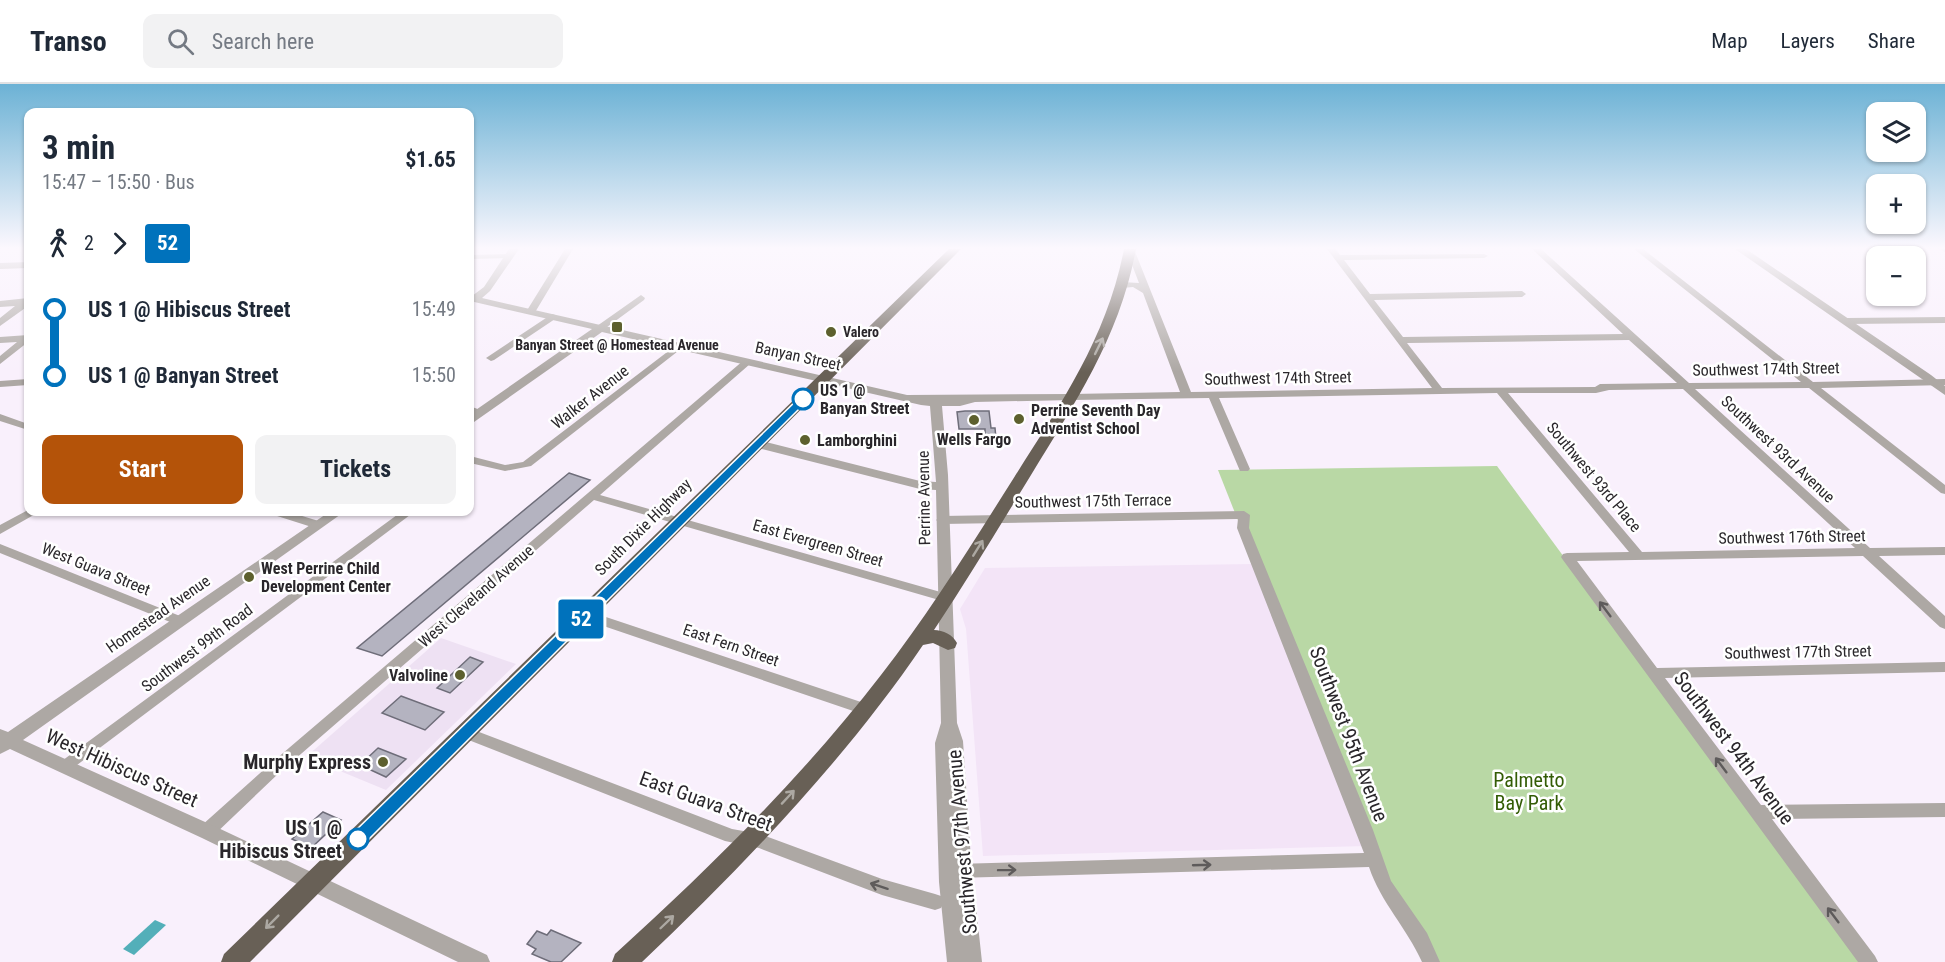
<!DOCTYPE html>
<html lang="en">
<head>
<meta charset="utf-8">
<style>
	body { margin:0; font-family:"Roboto Condensed",sans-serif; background:#f2f2f3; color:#1f2937; height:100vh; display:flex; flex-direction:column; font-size:22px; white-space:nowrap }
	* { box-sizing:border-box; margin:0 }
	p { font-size:20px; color:#747a83 }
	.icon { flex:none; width:33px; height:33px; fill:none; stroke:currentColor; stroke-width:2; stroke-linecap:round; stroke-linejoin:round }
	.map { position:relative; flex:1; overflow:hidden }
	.panel { position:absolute; left:24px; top:24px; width:450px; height:408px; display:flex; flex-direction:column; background:#fff; border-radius:12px; box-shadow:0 2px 4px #0004 }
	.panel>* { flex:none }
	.badge { padding:0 12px; border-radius:4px; font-size:21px; line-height:39px }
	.buttons { position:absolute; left:1866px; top:18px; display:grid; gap:12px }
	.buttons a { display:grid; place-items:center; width:60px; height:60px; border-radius:12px; background:#fff; box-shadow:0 2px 4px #0004; font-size:30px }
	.map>.badge { position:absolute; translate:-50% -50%; box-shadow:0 0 0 3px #fff }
	.legs { display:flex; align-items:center; gap:9px; height:66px; padding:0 18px; font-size:20px }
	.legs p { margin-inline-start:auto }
	.headline { display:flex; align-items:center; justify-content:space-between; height:102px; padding:0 18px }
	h1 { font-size:33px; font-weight:700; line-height:45px }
	.button { display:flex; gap:12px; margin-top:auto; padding:12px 18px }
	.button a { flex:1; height:69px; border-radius:12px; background:#b45309; color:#fff; font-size:24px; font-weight:700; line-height:69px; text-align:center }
	.button a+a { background:#f2f2f3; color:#1f2937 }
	ul { padding:0 18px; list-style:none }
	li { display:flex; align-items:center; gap:21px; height:66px; font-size:22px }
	li i { display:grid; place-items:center; width:9px; height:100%; margin:0 8px; background:currentColor }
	li i::after { content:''; width:15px; height:15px; margin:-8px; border:4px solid; border-radius:50%; background:#fff }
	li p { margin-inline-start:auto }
	li:first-child i { background:linear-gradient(#0000 50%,currentColor 0) }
	li:last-child i { background:linear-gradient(currentColor 50%,#0000 0) }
	header { display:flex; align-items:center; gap:36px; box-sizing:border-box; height:84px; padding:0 30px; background:#fff; border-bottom:2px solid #e0e1e3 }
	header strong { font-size:28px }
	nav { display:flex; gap:33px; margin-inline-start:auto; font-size:21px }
	.search { width:420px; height:54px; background:#f2f2f3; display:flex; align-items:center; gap:15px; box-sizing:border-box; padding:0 21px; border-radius:12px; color:#747a83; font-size:22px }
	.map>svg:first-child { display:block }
</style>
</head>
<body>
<header>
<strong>Transo</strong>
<div class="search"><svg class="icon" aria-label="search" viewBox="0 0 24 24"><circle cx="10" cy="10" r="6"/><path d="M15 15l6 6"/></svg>Search here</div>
<nav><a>Map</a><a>Layers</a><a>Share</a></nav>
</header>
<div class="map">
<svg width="1945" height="878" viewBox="0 0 1945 878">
	<rect width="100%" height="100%" fill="#f9f0fc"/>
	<path fill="#eee1f3" d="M441,554L516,580L386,706L306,673Z"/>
	<path fill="#f3e4f7" d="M1253,480L1367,762L983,772L966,545L960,525L985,484Z"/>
	<path fill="#b9d8a5" d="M1497,382L1862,878H1438L1367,762L1218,386Z"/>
	<path fill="#53afb9" d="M155,836L166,841L134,871L123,865Z"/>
	<path fill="#b4b3c0" stroke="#6e6d79" stroke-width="1.5" d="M965,327H989L991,344H995L996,355H985V345H959L957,328Z
		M569,389L590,396L382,572L357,564Z
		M470,573L483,578L450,609L437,604Z
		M401,612L444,628L425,646L382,629Z
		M378,664L406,675L386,693L360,681Z
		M323,728L341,736L311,764L292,755Z
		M551,846L581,859L561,878H551L532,870L536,865L527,860L537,847L547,851Z"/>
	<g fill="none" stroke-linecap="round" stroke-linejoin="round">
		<path fill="#ada8a4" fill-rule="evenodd" d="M565,165H573L534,230H528L526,228Z
			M1126,165H1134L1191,308L1432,304L1327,165H1335L1340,171L1484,170L1488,172L1484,174L1344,176L1370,210L1522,207L1526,210L1522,213L1374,216L1403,253L1623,250L1532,165H1541L1689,299L1801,298L1634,165H1643L1813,298L1945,295V301L1821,304L1945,401V410L1941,409L1809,304L1695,305L1870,464L1945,463V471L1879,472L1945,532V545L1940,543L1863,472L1577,477L1657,584L1945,578V588L1665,594L1761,721L1945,719V733L1772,735L1875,872L1878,878H1858L1563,476L1561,473L1563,470L1567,469L1629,468L1497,309L1219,314L1250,385L1248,387H1240L1209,314L1072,316L1067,313L1072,310L1180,308L1143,209L1133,203L1122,204L1118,201L1122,198L1139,199ZM1629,256L1677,299L1600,300L1595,303L1442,304L1407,259ZM1683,305L1855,464L1642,468L1508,309H1596L1609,306Z
			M1939,165H1945V168Z
			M508,170H511V174L470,175V171Z
			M28,178V184L0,185V179Z
			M641,211L645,214L644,216L603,246H597V242Z
			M552,230L555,231V235L494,276L491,277L486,274Z
			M1945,233V239L1847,240L1842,237L1847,234Z
			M28,251V258L0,280V272L17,258L0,259V253Z
			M679,259L682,260V264L531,382L505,387L470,379V372L505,381L523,378Z
			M747,275L752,278L750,280L600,411L951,511L953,514L951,517L946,518L594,416L279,689L213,752L207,754L201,752L199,747L201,742L269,681L744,276Z
			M28,295V301L0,303V297Z
			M470,322L485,328L480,331L470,328Z
			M0,330L28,340V346L0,337Z
			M28,426V428H39L0,450V441Z
			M1244,427L1250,431L1249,444L1373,746L1391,797L1427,849L1440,878H1422C1407,844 1381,819 1369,783L956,794L950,792L948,787L950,782L956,780L1364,769L1237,444L1238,435L942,440L936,436L942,432Z
			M272,428H289L322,438L324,441L318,445L274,431Z
			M401,428H414L69,687L64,689L59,687L56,683L59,679Z
			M0,460L185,534L187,537L185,540H175L0,469Z
			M585,526L870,621L872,625L870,629L865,631L580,534L578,531L580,528Z
			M466,643L732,745L760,750L882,795L935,810L941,812L944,818L941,824L935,826L882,811L759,764L725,757L461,653L459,649L461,645Z"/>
		<path fill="#ada8a4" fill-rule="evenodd" d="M509,165H519L490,207L482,214L907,311L1072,310L1078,313L1072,316L975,318L960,322H942L948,391L957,639L963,657L971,776L982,878H947L939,798L935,659L941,639L936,406L920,405L754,363L752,360L758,356L920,397L936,398L930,322L921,321L602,248L474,338H470V330L592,245L470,217V211L472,212L484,203Z
			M1735,165H1746L1931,291L1945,302V311Z
			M28,214V222L0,242V234L15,222L0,223V217Z
			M329,428H344L23,656L214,742L487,871L490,878H458L202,754L10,665L0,670V645L8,648Z"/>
		<path fill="#686056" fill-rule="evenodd" d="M949,165H961L250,878H221L224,870Z
			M1124,165H1136C1120,252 1076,317 1031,391C999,443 968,495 934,546C943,546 953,551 957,559L955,564L948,566L933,559L923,561C845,676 743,782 642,878H612L615,870C710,784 803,692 881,591C930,528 972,460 1015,392C1062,318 1107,253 1124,165Z"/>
	</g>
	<defs><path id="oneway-shaft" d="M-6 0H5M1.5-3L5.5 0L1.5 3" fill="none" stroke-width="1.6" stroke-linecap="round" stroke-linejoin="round" transform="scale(1.5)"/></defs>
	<g stroke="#aca8a2">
		<use href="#oneway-shaft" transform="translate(1099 262) rotate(-64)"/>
		<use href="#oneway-shaft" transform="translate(978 464) rotate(-58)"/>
		<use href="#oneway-shaft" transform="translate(788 713) rotate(-47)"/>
		<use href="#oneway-shaft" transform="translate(272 838) rotate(135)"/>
		<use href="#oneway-shaft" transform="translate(667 838) rotate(-44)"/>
	</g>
	<g stroke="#5e5b5b">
		<use href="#oneway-shaft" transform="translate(1605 525) rotate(-127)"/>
		<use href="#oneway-shaft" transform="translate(1721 681) rotate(-127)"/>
		<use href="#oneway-shaft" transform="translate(1202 781) rotate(-2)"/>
		<use href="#oneway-shaft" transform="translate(1007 786) rotate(-1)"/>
		<use href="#oneway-shaft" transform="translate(879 802) rotate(-162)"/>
		<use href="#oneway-shaft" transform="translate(1833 831) rotate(-127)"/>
	</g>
	<linearGradient id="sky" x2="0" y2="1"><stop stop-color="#6cb2d5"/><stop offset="0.57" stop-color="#fcf8fe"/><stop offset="1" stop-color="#fcf8fe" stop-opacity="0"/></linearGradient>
	<rect width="1945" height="288" fill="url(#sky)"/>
	<path fill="#0072bc" stroke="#fff" stroke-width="1.5" d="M803,312L808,315L807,317L364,760L358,762L352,760L350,755L352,750L800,313Z"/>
	<g fill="#5d602e" stroke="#fff" stroke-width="2">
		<rect x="611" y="237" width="12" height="12" rx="3"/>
		<circle cx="831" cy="248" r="6"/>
		<circle cx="1019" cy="335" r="6"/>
		<circle cx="974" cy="336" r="6"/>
		<circle cx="805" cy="356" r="6"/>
		<circle cx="249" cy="493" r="6"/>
		<circle cx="460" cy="591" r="6"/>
		<circle cx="383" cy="678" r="6"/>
	</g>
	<g fill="#fff" stroke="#0072bc" stroke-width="3">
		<circle cx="803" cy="315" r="10"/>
		<circle cx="358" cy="755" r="10"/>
	</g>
	<g text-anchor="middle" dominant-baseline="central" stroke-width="5" stroke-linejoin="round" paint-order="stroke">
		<g font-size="14" font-weight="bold" fill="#2a272b" stroke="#fff" text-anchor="start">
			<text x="843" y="248">Valero</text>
			<text x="617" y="261" text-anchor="middle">Banyan Street @ Homestead Avenue</text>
		</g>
		<g font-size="16" fill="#2a272b" stroke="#fff">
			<text transform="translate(798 272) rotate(12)">Banyan Street</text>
			<text transform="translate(1766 285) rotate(-1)">Southwest 174th Street</text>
			<text transform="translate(1278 294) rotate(-1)">Southwest 174th Street</text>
			<text transform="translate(590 313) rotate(-38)">Walker Avenue</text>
			<text transform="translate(1778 365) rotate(43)">Southwest 93rd Avenue</text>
			<text transform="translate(1594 393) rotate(50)">Southwest 93rd Place</text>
			<text transform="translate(924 414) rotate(-91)">Perrine Avenue</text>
			<text transform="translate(1093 417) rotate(-1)">Southwest 175th Terrace</text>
			<text transform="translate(643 443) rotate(-45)">South Dixie Highway</text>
			<text transform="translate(1792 453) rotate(-1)">Southwest 176th Street</text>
			<text transform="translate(818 459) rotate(16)">East Evergreen Street</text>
			<text transform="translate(96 485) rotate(22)">West Guava Street</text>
			<text transform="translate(476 512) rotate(-41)">West Cleveland Avenue</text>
			<text transform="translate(158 530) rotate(-35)">Homestead Avenue</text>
			<text transform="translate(731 561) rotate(19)">East Fern Street</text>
			<text transform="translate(197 564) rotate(-37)">Southwest 99th Road</text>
			<text transform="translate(1798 568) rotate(-1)">Southwest 177th Street</text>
		</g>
		<g font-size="16" font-weight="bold" fill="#2a272b" stroke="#fff" text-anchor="start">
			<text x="820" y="306">US 1 @<tspan x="820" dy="18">Banyan Street</tspan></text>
		</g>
		<g font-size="16" font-weight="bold" fill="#2a272b" stroke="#fff" text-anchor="start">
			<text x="1031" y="326">Perrine Seventh Day<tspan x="1031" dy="18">Adventist School</tspan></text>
			<text x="974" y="355" text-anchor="middle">Wells Fargo</text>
			<text x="817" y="356">Lamborghini</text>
			<text x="261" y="484">West Perrine Child<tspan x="261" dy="18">Development Center</tspan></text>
			<text x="448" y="591" text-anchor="end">Valvoline</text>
		</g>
		<g font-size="20" fill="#2a272b" stroke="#fff">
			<text transform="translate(1349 650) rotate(69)">Southwest 95th Avenue</text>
			<text transform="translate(1734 664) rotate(53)">Southwest 94th Avenue</text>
			<text transform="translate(122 684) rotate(24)">West Hibiscus Street</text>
			<text transform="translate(706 717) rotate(20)">East Guava Street</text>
			<text transform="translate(962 758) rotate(-95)">Southwest 97th Avenue</text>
		</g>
		<g font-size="20" font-weight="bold" fill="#2a272b" stroke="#fff" text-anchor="end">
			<text x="371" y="678">Murphy Express</text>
		</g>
		<g font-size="20" fill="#335c05" stroke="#fff">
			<text x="1529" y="696">Palmetto<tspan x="1529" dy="23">Bay Park</tspan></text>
		</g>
		<g font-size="20" font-weight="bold" fill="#2a272b" stroke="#fff" text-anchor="end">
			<text x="342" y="744">US 1 @<tspan x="342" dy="23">Hibiscus Street</tspan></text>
		</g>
	</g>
</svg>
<div class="buttons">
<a><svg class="icon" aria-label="layers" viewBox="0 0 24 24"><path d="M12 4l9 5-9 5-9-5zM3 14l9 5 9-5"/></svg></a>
<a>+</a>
<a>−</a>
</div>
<b class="badge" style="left:581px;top:535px;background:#0072bc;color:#fff">52</b>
<section class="panel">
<div class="headline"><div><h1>3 min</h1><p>15:47 – 15:50 · Bus</p></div><b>$1.65</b></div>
<div class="legs"><svg class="icon" aria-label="walk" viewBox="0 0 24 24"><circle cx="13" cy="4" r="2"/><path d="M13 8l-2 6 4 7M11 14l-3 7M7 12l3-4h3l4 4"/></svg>2<svg class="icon" aria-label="forward" viewBox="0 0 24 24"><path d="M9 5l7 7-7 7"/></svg><b class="badge" style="background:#0072bc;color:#fff">52</b></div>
<ul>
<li><i style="color:#0072bc"></i><b>US 1 @ Hibiscus Street</b><p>15:49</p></li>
<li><i style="color:#0072bc"></i><b>US 1 @ Banyan Street</b><p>15:50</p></li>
</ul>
<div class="button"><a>Start</a><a>Tickets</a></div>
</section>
</div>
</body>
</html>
